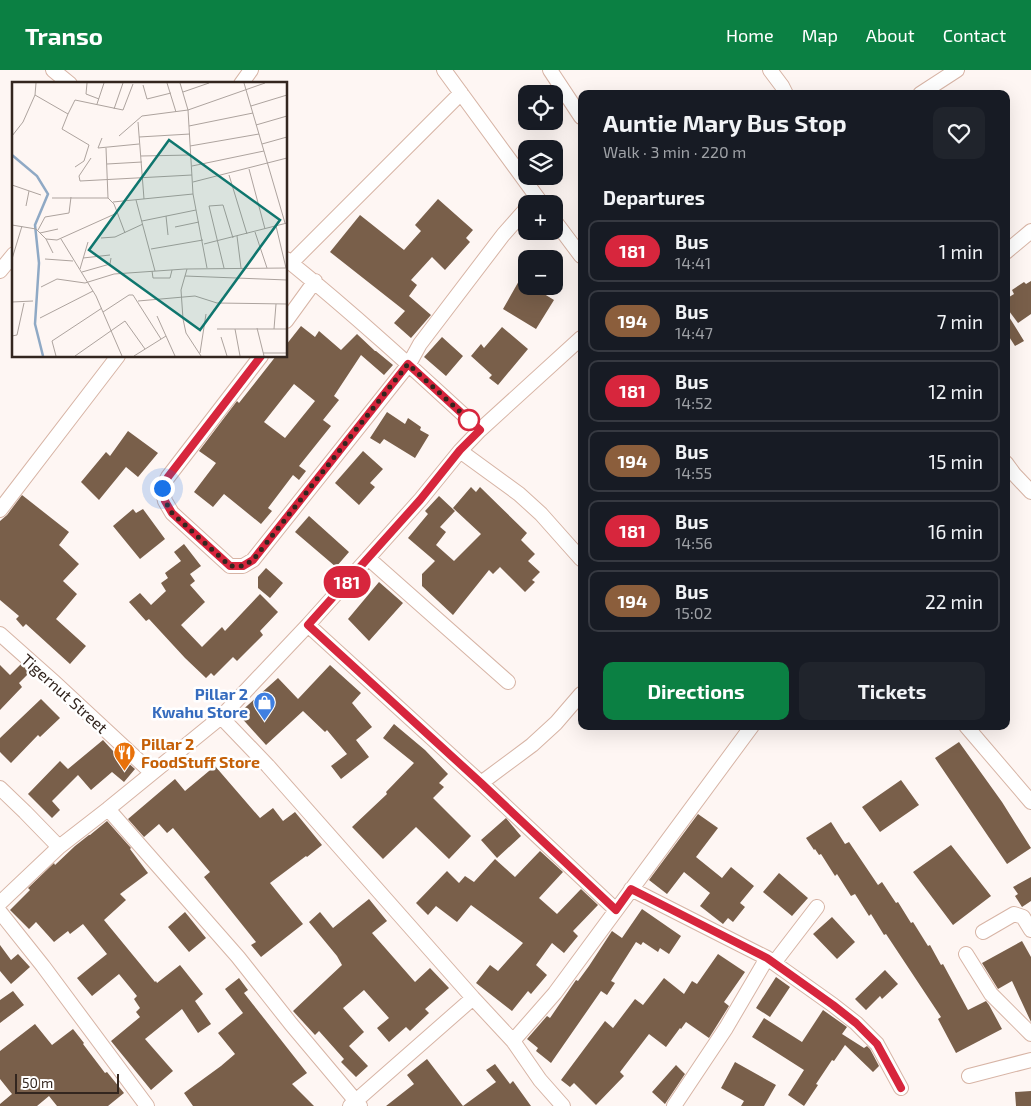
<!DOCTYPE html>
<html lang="en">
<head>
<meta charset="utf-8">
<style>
	body { margin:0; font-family:"Exo 2",sans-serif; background:#20242c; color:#f1f3f6; height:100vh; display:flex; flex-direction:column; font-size:19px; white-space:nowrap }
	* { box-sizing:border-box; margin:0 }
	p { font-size:16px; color:#9ea1a6 }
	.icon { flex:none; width:28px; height:28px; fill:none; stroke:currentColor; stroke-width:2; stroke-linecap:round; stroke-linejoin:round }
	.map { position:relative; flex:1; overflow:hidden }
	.details { position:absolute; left:578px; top:20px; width:432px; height:640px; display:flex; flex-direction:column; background:#171b24; border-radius:10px; box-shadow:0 5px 20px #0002 }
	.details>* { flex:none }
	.badge { padding:0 10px; border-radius:16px; font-size:18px; line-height:32px }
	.buttons { position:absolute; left:518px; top:15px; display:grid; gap:10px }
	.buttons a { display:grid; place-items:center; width:45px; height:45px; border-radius:10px; background:#171b24; box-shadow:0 5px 20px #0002; font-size:25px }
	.scale { position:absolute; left:15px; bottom:12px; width:104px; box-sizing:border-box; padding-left:5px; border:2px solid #33261f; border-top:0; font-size:14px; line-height:18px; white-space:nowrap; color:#33261f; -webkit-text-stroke:4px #fff; paint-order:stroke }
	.you { position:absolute; width:25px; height:25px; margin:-12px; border:4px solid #fff; border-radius:50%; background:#1a73e8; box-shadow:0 0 0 8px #1a73e833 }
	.map>.badge { position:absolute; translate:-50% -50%; box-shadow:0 0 0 2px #fff }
	h2 { padding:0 25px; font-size:19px; line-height:45px }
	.round { display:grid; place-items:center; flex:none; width:52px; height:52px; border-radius:10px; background:#20242c }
	.headline { display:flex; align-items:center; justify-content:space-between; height:85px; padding:0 25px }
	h1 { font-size:24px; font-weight:700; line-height:38px }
	.action { display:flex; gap:10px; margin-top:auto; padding:10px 25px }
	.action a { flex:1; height:58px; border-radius:10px; background:#0b8043; color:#fff; font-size:20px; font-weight:700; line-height:58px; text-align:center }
	.action a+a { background:#20242c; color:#f1f3f6 }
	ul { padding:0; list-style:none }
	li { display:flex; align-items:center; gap:15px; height:62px; margin:0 10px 8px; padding:0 15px; border:2px solid #363941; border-radius:10px }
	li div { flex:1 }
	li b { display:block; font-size:19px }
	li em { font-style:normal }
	li .badge { min-width:55px; font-weight:700; text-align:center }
	header { display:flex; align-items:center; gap:30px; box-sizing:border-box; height:70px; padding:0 25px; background:#0b8043; color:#fff }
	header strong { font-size:24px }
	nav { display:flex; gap:28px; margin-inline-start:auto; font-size:18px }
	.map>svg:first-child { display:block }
</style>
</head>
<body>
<header>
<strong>Transo</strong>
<nav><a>Home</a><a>Map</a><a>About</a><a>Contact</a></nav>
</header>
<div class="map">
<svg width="1031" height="1036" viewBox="0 0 1031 1036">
	<rect width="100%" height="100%" fill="#fef6f3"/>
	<path fill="#795f4a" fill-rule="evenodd" d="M438,129L473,160L466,168L470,172L445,200L432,187L411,210L417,215L409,226L431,245L411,268L394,253L405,241L330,182L360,145L404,180L421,161L415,155Z
		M520,209L526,213V216H531L554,230L536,259L503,239Z
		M1031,211V244L1018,253L1006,237V229L1014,224L1012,220L1024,212L1026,214Z
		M1006,242L1024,271L1015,276L1006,262Z
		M301,256L315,267L319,261L341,280L357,264L375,281H376L393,295L384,305L361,285L334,326L339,330L323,350L331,356L299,396L306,401L299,410L293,405L268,438L272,441L261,454L224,424L213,437L194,422L216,393L199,381L237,331L239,333L276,286H286V275ZM294,314L315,331L285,368L264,352Z
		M502,257L528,279L498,315L489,308L492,305L471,286L481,274L484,278Z
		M442,267L463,286L446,306L424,287Z
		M387,342L405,354L408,348L421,357L420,360L429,365L415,388L384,369L380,374L370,368Z
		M128,361L158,383L138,407L126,397L99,430L81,412L106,382L110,386Z
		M363,381L383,399L370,413L375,417L359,435L335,413Z
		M471,417L476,422L480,417L527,463L521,470L535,484L528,491L540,502L532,510L535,512L525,522L500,497L493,504L489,500L453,545L422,516V504L435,491L408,468L428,444L425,441L439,426L455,441L440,457L446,462L436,475L454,491L481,464L453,438Z
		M22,425L69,462L59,475L79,494L63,511L77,524L56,549L86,576L70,594L26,554L23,557L16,549L19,546L0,530V451L7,445Z
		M133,439L136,443L143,439L165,469L140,489L113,456Z
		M309,446L349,482L336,497L295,462Z
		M184,474L201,496L190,504L195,511L190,515L205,532L181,555L202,577L222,557L225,561L260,524L278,542L260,561L263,565L237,591L233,587L214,606L211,603L206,608L185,588L149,549L146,551L129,532L140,523L151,535L166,521L161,513L168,508L165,503L181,491L174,482Z
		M266,498L283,513L270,528L258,518V507Z
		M379,512L403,533L369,571L348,549Z
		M21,594L30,602L19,613L22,617L0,640V595L10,605Z
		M330,595L361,623L352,633L372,657L356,670L369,687L341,709L331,696L347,684L327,660L325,662L303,641L266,675L238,644L278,608L298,629Z
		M41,629L60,648L40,667L38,665L11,693L0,682V668Z
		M394,654L425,680L448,704L439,713L444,717L433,728L471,766L449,789L416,757L383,789L352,757L387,724L386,722L414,693L383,668Z
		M103,670L124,693L126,691L135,699L124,712L112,702L91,720L78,705L52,731L60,740L52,748L28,724L60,691L68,699Z
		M959,672L1002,732L1031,778L1007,794L935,688Z
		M215,696L260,748L273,738L283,751L295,742L322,775L307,787L306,786L270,813L303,854L261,887L251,875L256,872L204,807L210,802L173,758L167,763L159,754L144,767L128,749L175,709L185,721Z
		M901,710L919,735L880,762L862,737Z
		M698,744L718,758L696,787L722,808L731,797L754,816L740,833L745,837L733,852L728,848L723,854L700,836L710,823L684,802L667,824L649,810Z
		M506,748L521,766L497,788L481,770Z
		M107,751L131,778L130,779L148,803L120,824L126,830L104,850L155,912L156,911L157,913L180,895L203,924L195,931L211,954L198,963L182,939L145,969L173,1001L151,1020L111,971L140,947L136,942L140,938L134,929L137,926L119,904L92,926L77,908L107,884L83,854L70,864L68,861L54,872L36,852L29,859L10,840L30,820L28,818L54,793L55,795L75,776L89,765H90Z
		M831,752L845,774L849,772L878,815L882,812L896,833L898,832L911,853L913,852L928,876L930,875L941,895L943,894L968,940L986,931L989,935L1002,959L956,983L938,949L941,947L886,864L884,865L871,844L869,846L855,824L851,826L837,804L835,806L821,784L819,785L815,779L814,780L806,768Z
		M951,775L991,826L953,855L913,802Z
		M540,781L563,802L539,828L557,844L581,819L598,835L573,861L578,866L564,883L552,873L536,895L547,905L531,924L528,921L512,941L476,913L490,895L498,901L523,873L471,835L457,852L436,836L428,845L416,833L447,801L459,813L465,806L474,812L495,789L515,807Z
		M779,803L808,828L792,846L763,822Z
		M1031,807V831L1022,837L1015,826L1018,824L1013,817Z
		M369,829L387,851L372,863L415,912L430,898L449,918L425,939L429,943L410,961L406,957L389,972L377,958L389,948L364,920L343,938L364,962L349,976L368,996L356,1007L341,992L344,989L319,961L315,965L293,941L342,895L337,886L309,852L320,842L333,858Z
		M642,839L681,866L669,884L660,878L658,882L643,872L641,875L636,872L611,911L615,913L607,925L601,921L551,993L536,981L538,978L527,969L547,946L550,948L576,910L578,911L589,896L612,861L622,868Z
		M185,842L206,868L189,882L168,857Z
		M832,847L855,872L837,889L813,864Z
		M1022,871L1031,887V952L1012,911L998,919L982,893Z
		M0,875L11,890L18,884L30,897L11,914L0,901Z
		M718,884L745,902L724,932L729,936L709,968L686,952L681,959L680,958L666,977L649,964L620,1002L624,1006L596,1035L574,1013L570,1017L561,1010L605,951L613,958L635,929L643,935L664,908L684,924L692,911L697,914Z
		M885,900L898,914L882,929L880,926L866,940L855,929Z
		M776,907L790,917L770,947L756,938Z
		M239,908L248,920L244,923L307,1003L292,1014L314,1036H193L184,1023L221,996L235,984L218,963L243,943L225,919Z
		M13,921L24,935L0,953V930Z
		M823,940L847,957L842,964L864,978L867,976L870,979L879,996L873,1002L845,975L834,991L832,990L816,1014L818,1015L804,1036L788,1025L804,1000L752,967L764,948L802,972Z
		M35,954L52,975L73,959L84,973L83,974L105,1003L107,1002L124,1023L108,1036H57L49,1026L37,1036H0V1034L12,1024L0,1009V981Z
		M427,989L463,1036L496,1012L486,1000L495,994L510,1014L513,1011L531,1036H386L414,1014L407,1005Z
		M735,992L776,1015L764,1036H741L744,1031L721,1018Z
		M676,995L685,1004L665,1034L652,1022Z
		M1031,1021V1036H1016L1015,1022Z"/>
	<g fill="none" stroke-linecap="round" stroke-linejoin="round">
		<defs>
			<path id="minor" d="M53,0L70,14
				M444,0L542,134
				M550,0L581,47
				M770,0L782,16L786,24
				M241,14L251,0
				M920,24L957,0
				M554,150L581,186
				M1006,182L1031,161
				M286,189C353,243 416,301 480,360
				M291,193L461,23
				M0,201L14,184
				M286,251L315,211
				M261,286L168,407L162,418L165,431L172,443L230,496H243L253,490L409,294L420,274L503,165L526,139
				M460,381L519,424L541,444L581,489
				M1006,393L1014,404L1031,422
				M0,440L118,286
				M368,488L508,612
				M308,555L481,713L616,840
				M0,564L54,612L152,703
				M221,647L268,696L473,928L513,971L540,1010L563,1036
				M966,656L1031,732
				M481,713L532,675L556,653L581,624
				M0,718L25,742L59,777
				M108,739L238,887L291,954L360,1036
				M631,819L767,888L833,935L856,953L877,974L901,1018
				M0,833L59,777L108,739L221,647L308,555L421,429L460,381L480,360L581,268
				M0,842L43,896L147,1036
				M983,862L1014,844L1023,847L1031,860
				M966,884L991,924L1031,964
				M774,893L817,837
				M513,971L555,923L752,656
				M969,1006L1031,990
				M350,1036L473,928
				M674,1036L726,958L767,888"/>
		</defs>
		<use href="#minor" stroke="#d7b4a5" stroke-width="16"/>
		<use href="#minor" stroke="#fff" stroke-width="14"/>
	</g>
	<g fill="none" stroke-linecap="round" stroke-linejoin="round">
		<defs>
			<path id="line" d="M261,286L168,407L162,418L165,431L172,443L230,496H243L253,490L408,294L480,360L460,380L420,430L308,555L481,713L616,840L631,819L767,888L833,935L856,953L877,974L901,1018"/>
		</defs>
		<use href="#line" stroke="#fff" stroke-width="11"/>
		<use href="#line" stroke="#d7263d" stroke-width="8"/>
		<path stroke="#33261f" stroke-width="5" stroke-dasharray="0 9" d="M162,418L165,431L172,443L230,496H243L253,490L408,294L469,350"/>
	</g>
	<defs>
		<symbol id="shop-pin" viewBox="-11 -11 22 30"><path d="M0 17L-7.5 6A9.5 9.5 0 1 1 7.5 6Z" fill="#3f7fe0" stroke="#fff"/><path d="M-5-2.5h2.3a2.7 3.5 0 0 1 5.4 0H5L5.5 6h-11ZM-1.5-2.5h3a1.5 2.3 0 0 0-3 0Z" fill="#fff"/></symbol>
		<symbol id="restaurant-pin" viewBox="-11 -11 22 30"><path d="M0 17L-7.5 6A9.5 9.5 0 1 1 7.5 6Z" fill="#e8710a" stroke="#fff"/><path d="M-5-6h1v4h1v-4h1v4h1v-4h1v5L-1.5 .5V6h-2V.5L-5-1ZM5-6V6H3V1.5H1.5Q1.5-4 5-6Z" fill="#fff"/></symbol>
	</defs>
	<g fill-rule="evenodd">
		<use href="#shop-pin" x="252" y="620" width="25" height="34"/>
		<use href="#restaurant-pin" x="112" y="670" width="25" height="34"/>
	</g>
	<circle fill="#fff" stroke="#d7263d" stroke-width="2.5" cx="469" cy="350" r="10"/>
	<g text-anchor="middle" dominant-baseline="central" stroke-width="5" stroke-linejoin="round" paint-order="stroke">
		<g font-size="16" fill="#33261f" stroke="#fff">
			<text transform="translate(65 623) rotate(42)">Tigernut Street</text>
		</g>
		<g font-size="16" font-weight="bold" fill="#366cbe" stroke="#fff" text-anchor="end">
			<text x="248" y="623">Pillar 2<tspan x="248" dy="18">Kwahu Store</tspan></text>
		</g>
		<g font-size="16" font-weight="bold" fill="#c56008" stroke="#fff" text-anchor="start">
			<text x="141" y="673">Pillar 2<tspan x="141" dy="18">FoodStuff Store</tspan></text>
		</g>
	</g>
	<g transform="translate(12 12)">
		<rect width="275" height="275" fill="#fef6f3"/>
		<path fill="none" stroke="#8fa9c5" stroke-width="2.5" d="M0,73L25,94L36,112L23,143L27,181L23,242L31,274"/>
		<path fill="none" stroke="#ada39e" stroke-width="1" d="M75,1L74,12L87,17M155,1L164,30M168,1L176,28L181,112L195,186M232,1L273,141M131,3L135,17L159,11M171,10L197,1M23,13L56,32L50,47L77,63L72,79L63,85M85,22L92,1M239,24L275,13M102,27L111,1M56,32L63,18L111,28L121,2M126,40L132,117M244,43L275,34M177,44L241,31M0,54L11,40L23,13L24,1M107,54L130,34L176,28L253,1M127,55L178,52M90,56L86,66L127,62M250,62L275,55M178,64L247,52M94,66L96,116M129,74L179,73M79,76L67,94L68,99L180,93M95,82L130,80M180,84L252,69M237,87L253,147M217,93L235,152M181,100L275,76M0,103L29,113M40,116H96L102,122L113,151M124,118L143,189M101,120L181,112M14,124L17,109M154,134L156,153M130,139L184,128M0,143L24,147L34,157L45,158L105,131M264,144L274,186M163,145L187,140M26,148L33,135L57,131L59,115M243,150L255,186M28,151L46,147M225,154L229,186M89,156L103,155L131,142M34,157L41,171M49,157L84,214L110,274M192,162L275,141M139,167L191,158M71,176L98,173M0,177L10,144M33,177L61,179M212,186L197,124L211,123L221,156M68,187L76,160M175,187L169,208L171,237L174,251L189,274M140,189L141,196H158L160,188M70,190L98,182L99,176M173,194L275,198M29,205L45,197L73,201L102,192L173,187L275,186M126,219L183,214L205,221L275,222M0,220L21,219M91,230L117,213H121L149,257M145,234L163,274M28,236L81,209M245,246L252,274M205,247H275M223,247L228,274M262,247L264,222M0,254L5,253L12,221M209,255L215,274M188,271L194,232M251,271H275M44,274L40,259L90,226M63,274L113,239L133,267M122,274L154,254"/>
		<path fill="#0f766e" fill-opacity="0.15" stroke="#0f766e" stroke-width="2.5" d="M157,58L268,138L188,248L77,168Z"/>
		<rect width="275" height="275" fill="none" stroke="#33261f" stroke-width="2.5"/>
	</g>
</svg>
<div class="buttons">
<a><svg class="icon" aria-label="locate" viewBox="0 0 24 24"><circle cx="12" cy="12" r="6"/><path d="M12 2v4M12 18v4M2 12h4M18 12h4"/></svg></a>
<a><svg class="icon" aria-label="layers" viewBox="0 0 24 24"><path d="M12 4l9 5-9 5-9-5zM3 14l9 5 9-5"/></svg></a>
<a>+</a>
<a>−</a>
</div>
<div class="scale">50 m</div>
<div class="you" style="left:162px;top:418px"></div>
<b class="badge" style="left:347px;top:512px;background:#d7263d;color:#fff">181</b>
<section class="details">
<div class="headline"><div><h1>Auntie Mary Bus Stop</h1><p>Walk · 3 min · 220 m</p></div><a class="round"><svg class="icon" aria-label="heart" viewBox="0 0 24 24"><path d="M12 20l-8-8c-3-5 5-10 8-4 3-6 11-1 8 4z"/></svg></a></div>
<h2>Departures</h2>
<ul>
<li><span class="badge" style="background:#d7263d;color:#fff">181</span><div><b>Bus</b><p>14:41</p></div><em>1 min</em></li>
<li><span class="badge" style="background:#8b5e3c;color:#fff">194</span><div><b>Bus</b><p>14:47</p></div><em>7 min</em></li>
<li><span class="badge" style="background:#d7263d;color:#fff">181</span><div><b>Bus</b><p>14:52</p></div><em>12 min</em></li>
<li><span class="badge" style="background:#8b5e3c;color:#fff">194</span><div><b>Bus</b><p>14:55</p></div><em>15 min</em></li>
<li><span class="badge" style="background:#d7263d;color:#fff">181</span><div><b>Bus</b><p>14:56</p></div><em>16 min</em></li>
<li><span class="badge" style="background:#8b5e3c;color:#fff">194</span><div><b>Bus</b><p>15:02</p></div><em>22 min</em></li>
</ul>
<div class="action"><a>Directions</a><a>Tickets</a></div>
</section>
</div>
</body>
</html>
